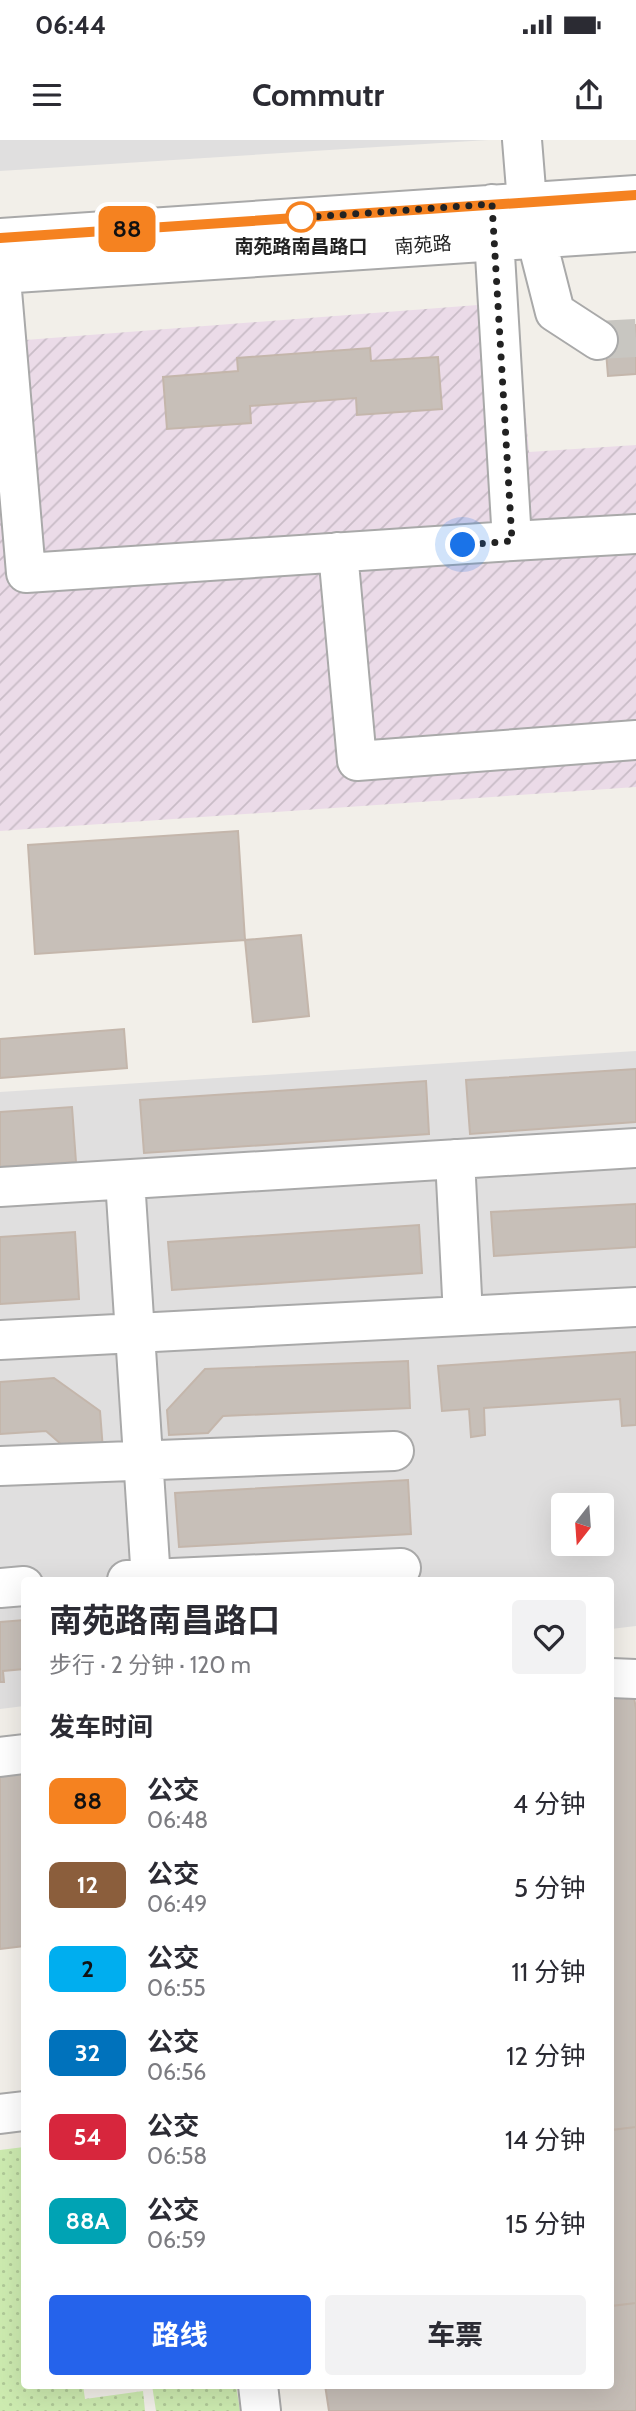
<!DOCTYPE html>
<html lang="zh">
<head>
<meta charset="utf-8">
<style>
	body { margin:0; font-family:Cabin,"Noto Sans SC",sans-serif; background:#f2f2f3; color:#2b2b33; height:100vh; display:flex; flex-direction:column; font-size:26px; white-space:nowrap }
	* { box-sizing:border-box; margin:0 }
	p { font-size:23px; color:#7c7c81 }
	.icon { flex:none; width:38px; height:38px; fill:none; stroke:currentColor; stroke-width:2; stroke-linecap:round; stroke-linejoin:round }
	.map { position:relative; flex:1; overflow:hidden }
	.panel { position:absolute; left:21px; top:1437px; width:593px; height:812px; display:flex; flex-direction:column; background:#fff; border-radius:7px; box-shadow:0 7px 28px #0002 }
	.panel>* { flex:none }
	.badge { padding:0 14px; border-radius:10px; font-size:24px; line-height:46px }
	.needle { width:46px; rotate:197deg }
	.fabs { position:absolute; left:551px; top:1353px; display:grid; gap:14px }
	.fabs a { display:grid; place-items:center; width:63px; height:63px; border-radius:7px; background:#fff; box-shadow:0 7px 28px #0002; font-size:35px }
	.you { position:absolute; width:35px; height:35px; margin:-18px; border:5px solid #fff; border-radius:50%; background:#1a73e8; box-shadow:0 0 0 10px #1a73e833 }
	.map>.badge { position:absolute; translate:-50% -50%; box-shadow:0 0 0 4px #fff }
	h2 { padding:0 28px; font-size:26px; line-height:63px }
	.round { display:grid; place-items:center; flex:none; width:74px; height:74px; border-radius:7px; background:#f2f2f3 }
	.head { display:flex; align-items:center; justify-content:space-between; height:119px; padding:0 28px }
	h1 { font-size:33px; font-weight:700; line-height:52px }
	.cta { display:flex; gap:14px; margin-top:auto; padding:14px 28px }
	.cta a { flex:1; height:80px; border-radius:7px; background:#2563eb; color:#fff; font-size:28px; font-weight:700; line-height:80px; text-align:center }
	.cta a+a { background:#f2f2f3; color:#2b2b33 }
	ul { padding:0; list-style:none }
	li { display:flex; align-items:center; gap:21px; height:84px; padding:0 28px }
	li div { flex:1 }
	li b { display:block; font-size:26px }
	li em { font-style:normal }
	li .badge { min-width:77px; font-weight:700; text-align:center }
	.status { display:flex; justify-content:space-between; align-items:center; height:49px; padding:0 35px; background:#fff; direction:ltr }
	.status svg { height:19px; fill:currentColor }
	header { display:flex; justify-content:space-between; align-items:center; height:91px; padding:0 28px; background:#fff; font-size:32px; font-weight:700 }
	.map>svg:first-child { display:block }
</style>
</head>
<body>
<div class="status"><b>06:44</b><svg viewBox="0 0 49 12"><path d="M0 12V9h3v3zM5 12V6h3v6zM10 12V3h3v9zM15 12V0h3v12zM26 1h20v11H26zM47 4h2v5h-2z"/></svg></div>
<header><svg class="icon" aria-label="menu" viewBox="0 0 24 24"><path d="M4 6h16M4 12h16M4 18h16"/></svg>Commutr<svg class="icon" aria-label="share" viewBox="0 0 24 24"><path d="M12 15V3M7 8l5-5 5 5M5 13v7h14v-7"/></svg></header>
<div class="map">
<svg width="636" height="2271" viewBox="0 0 636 2271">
	<defs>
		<pattern id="industrial-furrows" width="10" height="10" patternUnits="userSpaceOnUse" patternTransform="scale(1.75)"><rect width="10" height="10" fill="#ebdbe8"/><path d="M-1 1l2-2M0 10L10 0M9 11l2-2" fill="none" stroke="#c9bcc7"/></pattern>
		<pattern id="grass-dots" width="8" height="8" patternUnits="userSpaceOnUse" patternTransform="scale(1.75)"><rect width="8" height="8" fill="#cdebb0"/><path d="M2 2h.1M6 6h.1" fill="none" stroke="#b0c997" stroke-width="1.8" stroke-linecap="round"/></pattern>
	</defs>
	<rect width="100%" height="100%" fill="#f2efe9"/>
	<path fill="#e0dfdf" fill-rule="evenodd" d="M0,0H488L0,31Z
		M636,911V1486L611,1489V1440H24V1566L0,1569V952ZM564,1365H602V1404H564Z"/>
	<path fill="url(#industrial-furrows)" d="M515,162L529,312L636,305V647L0,691V202Z"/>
	<path fill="url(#grass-dots)" d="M24,2007V2245H83L85,2259L143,2251L145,2271H0V2010Z
		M152,2245H236L240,2271H156Z"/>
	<path fill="#c7bfb8" stroke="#c4b6ab" stroke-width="2" d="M636,185V234L608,236L604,187Z
		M370,208L371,221L438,217L442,269L357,275L356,258L250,266L251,283L167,289L163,237L238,231L237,218Z
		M238,691L245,800L35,814L28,705Z
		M301,795L309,876L253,882L245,800Z
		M124,889L127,928L0,938V899Z
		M636,929V982L470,994L466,940Z
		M426,941L429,994L144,1013L140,960Z
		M72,967L76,1022L0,1027V972Z
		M636,1064V1107L494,1116L491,1072Z
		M419,1085L422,1133L172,1150L168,1102Z
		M75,1092L79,1159L0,1164V1097Z
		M636,1212V1285L622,1286L620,1259L484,1268L485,1295L471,1297L469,1269L442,1271L438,1226Z
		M408,1221L410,1268L223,1276L208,1293L169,1295L167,1270L205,1229Z
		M54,1238L100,1271L103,1310L70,1312L46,1291L0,1294V1242Z
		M408,1340L411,1394L179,1407L175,1353Z
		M24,1480V1529L3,1531L4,1542H0V1482Z
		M633,1551L636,1569V1987L611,1990V1554Z
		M24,1621V1806L0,1809V1625Z
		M636,1987V2163L611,2166V1990Z
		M636,2163V2271H329L325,2245H611V2166Z"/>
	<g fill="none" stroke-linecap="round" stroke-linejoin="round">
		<path stroke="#c8c6c1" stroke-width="38" stroke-dasharray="38 19" stroke-linecap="butt" d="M598,200L636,198"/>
		<defs>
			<path id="minor" d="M522,0L527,62L555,172L598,200
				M0,98L636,55
				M0,127L26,433L512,401L492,64
				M0,134L636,92
				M512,401L636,394
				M338,412L357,621L636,600
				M455,1019L463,1176
				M125,1040L151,1440
				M0,1047L636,1008
				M0,1200L636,1167
				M0,1326L394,1311
				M127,1440L401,1428
				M0,1448L24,1446
				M611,1538L636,1539
				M0,1617L24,1614
				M0,1974L24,1971
				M258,2245L261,2271"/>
		</defs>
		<use href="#minor" stroke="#a9a9a9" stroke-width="42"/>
		<use href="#minor" stroke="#fff" stroke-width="38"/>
	</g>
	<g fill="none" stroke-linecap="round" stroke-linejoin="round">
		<defs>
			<path id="line" d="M0,98L636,55"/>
		</defs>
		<use href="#line" stroke="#fff" stroke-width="16"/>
		<use href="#line" stroke="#f58220" stroke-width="10"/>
		<path stroke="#222" stroke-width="7" stroke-dasharray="0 12.6" d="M301,77L297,78L492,64L512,401L463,405"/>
	</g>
	<circle fill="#fff" stroke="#f58220" stroke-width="3.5" cx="301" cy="77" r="14"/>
	<g text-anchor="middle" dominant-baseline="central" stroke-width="5" stroke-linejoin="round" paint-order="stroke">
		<g font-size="19" fill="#222" stroke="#fff">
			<text transform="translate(423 105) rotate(-4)">南苑路</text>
		</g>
		<g font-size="19" font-weight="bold" fill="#222" stroke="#fff">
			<text x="301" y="106">南苑路南昌路口</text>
		</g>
	</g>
</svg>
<div class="fabs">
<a><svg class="needle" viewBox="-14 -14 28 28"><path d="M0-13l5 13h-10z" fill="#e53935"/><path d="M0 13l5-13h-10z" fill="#7c7c81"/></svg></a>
</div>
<div class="you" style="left:463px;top:405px"></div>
<b class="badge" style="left:127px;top:89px;background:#f58220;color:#111">88</b>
<section class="panel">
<div class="head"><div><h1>南苑路南昌路口</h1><p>步行 · 2 分钟 · 120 m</p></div><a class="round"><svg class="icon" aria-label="heart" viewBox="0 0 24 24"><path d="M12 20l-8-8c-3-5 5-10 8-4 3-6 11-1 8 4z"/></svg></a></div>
<h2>发车时间</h2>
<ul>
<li><span class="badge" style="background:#f58220;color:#111">88</span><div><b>公交</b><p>06:48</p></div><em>4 分钟</em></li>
<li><span class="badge" style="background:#8b5e3c;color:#fff">12</span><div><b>公交</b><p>06:49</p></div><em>5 分钟</em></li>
<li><span class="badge" style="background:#00aeef;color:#111">2</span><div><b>公交</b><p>06:55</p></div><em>11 分钟</em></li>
<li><span class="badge" style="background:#0072bc;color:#fff">32</span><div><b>公交</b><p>06:56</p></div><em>12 分钟</em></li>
<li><span class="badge" style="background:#d7263d;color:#fff">54</span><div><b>公交</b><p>06:58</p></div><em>14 分钟</em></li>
<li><span class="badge" style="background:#00a3b4;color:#fff">88A</span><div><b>公交</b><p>06:59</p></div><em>15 分钟</em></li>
</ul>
<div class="cta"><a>路线</a><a>车票</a></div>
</section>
</div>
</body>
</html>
